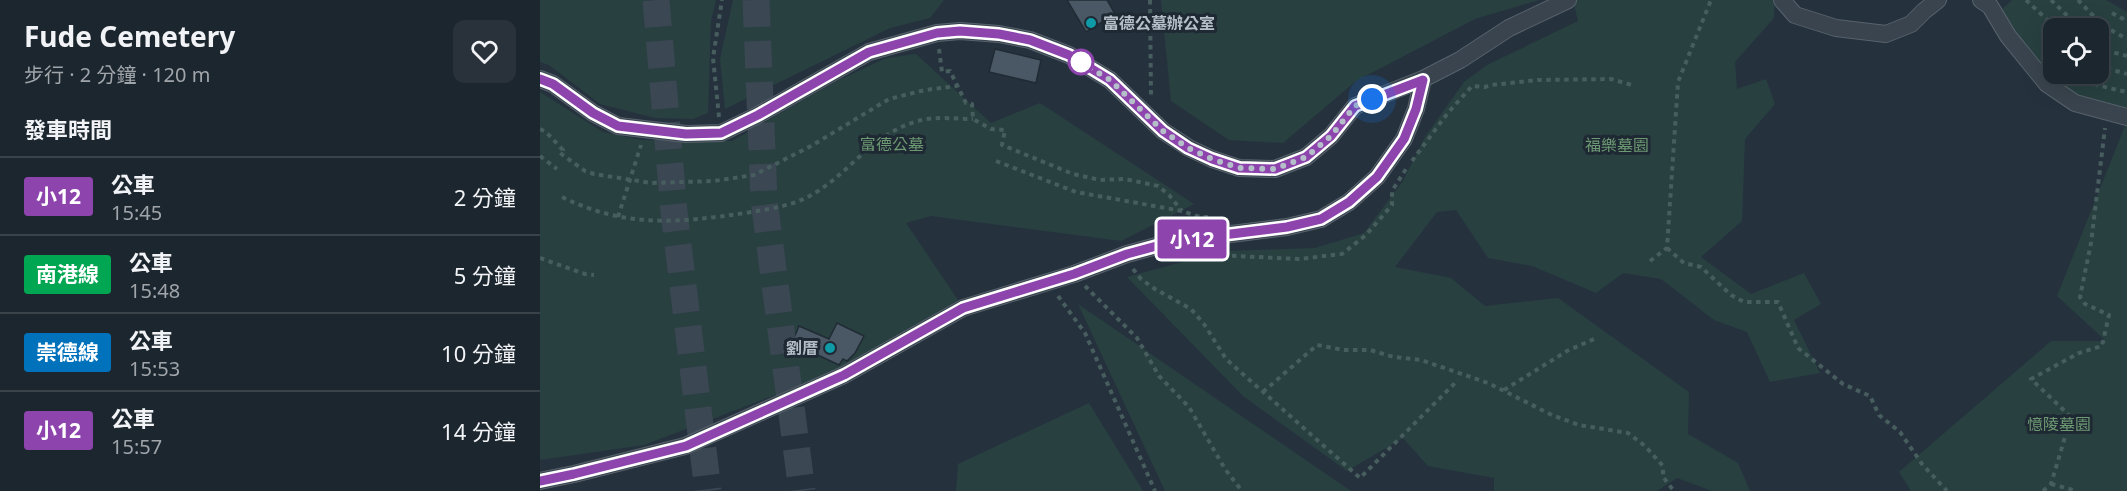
<!DOCTYPE html>
<html lang="zh-TW">
<head>
<meta charset="utf-8">
<style>
	body { margin:0; font-family:"Noto Sans","Noto Sans TC",sans-serif; background:#29323a; color:#f1f3f6; height:100vh; display:flex; flex-direction:column; font-size:22px; white-space:nowrap }
	* { box-sizing:border-box; margin:0 }
	p { font-size:20px; color:#a0a5aa }
	.icon { flex:none; width:33px; height:33px; fill:none; stroke:currentColor; stroke-width:2; stroke-linecap:round; stroke-linejoin:round }
	.map { position:relative; flex:1; overflow:hidden }
	.details { display:flex; flex-direction:column; background:#1c262e; width:540px }
	.details>* { flex:none }
	.badge { padding:0 12px; border-radius:4px; font-size:21px; line-height:39px }
	.buttons { position:absolute; left:1503px; top:18px; display:grid; gap:12px }
	.buttons a { display:grid; place-items:center; width:66px; height:66px; border-radius:12px; background:#1c262e; box-shadow:0 6px 24px #0002,0 0 0 2px #3a434a; font-size:30px }
	.you { position:absolute; width:30px; height:30px; margin:-15px; border:4px solid #fff; border-radius:50%; background:#1a73e8; box-shadow:0 0 0 9px #1a73e833 }
	.map>.badge { position:absolute; translate:-50% -50%; box-shadow:0 0 0 3px #fff }
	h2 { padding:0 24px; font-size:22px; line-height:54px }
	.round { display:grid; place-items:center; flex:none; width:63px; height:63px; border-radius:12px; background:#29323a }
	.headline { display:flex; align-items:center; justify-content:space-between; height:102px; padding:0 24px }
	h1 { font-size:28px; font-weight:700; line-height:45px }
	ul { padding:0; list-style:none }
	li { display:flex; align-items:center; gap:18px; height:78px; padding:0 24px; border-top:2px solid #3a434a }
	li div { flex:1 }
	li b { display:block; font-size:22px }
	li em { font-style:normal }
	li .badge { min-width:66px; font-weight:700; text-align:center }
	main { display:flex; flex:1; min-height:0 }
	.map>svg:first-child { display:block }
</style>
</head>
<body>
<main>
<section class="details">
<div class="headline"><div><h1>Fude Cemetery</h1><p>步行 · 2 分鐘 · 120 m</p></div><a class="round"><svg class="icon" aria-label="heart" viewBox="0 0 24 24"><path d="M12 20l-8-8c-3-5 5-10 8-4 3-6 11-1 8 4z"/></svg></a></div>
<h2>發車時間</h2>
<ul>
<li><span class="badge" style="background:#8e44ad;color:#fff">小12</span><div><b>公車</b><p>15:45</p></div><em>2 分鐘</em></li>
<li><span class="badge" style="background:#00a651;color:#fff">南港線</span><div><b>公車</b><p>15:48</p></div><em>5 分鐘</em></li>
<li><span class="badge" style="background:#0072bc;color:#fff">崇德線</span><div><b>公車</b><p>15:53</p></div><em>10 分鐘</em></li>
<li><span class="badge" style="background:#8e44ad;color:#fff">小12</span><div><b>公車</b><p>15:57</p></div><em>14 分鐘</em></li>
</ul>
</section>
<div class="map">
<svg width="1587" height="491" viewBox="0 0 1587 491">
	<rect width="100%" height="100%" fill="#25323e"/>
	<path fill="#284040" fill-rule="evenodd" d="M0,0H176L171,21L168,113L153,119L115,118L60,104L9,65L0,62Z
		M193,0H404L390,18L350,28L185,109L180,59Z
		M621,0H999L935,19L816,81L743,143L689,140L631,101Z
		M1033,0H1235L1234,18L1195,62L1197,89L1226,79L1235,104L1205,139L1202,221L1161,257L1211,294L1264,273L1281,304L1254,320L1280,373L1230,382L1207,332L1174,320L1121,279L1083,273L1056,293L992,266L948,258L916,210L897,212L855,267L911,278L945,306L1018,298L1149,392L1148,434L1198,463L1210,491H1172L1137,478L1117,491H954V478L888,466L863,438L807,471L703,396L587,277L683,251L775,248L824,233L863,181L885,137L924,82L947,65L1038,21Z
		M1472,0H1566L1587,12V491H1371L1359,472L1511,341H1566L1517,296L1587,121L1522,87L1481,49L1460,11ZM1514,28H1558V74H1514Z
		M376,54L451,123L500,103L654,204L581,241L391,216L366,223L418,300L288,375L104,445L0,460V92L63,132L102,140L192,141L295,82L346,58Z
		M538,304L811,491H625Z
		M549,403L603,491H416L418,464Z"/>
	<path fill="#495864" stroke="#202b35" stroke-width="1.5" d="M527,0H567L575,14L546,32Z
		M455,49L501,60L496,83L449,72Z
		M297,323L324,336L315,353L307,361L303,359L299,365L252,343L259,326L289,339Z"/>
	<g fill="none" stroke-linecap="round" stroke-linejoin="round">
		<path stroke="#3b4753" stroke-width="27" stroke-dasharray="27 14" stroke-linecap="butt" d="M116,0L134,212L168,491
			M216,0L224,200L262,491"/>
		<defs>
			<path id="minor" d="M1242,0L1255,15L1296,28L1346,34L1371,24L1384,11L1398,0
				M1441,0L1450,6L1468,36L1507,84L1535,103L1587,117
				M0,79L13,84L53,113L78,126L146,134L181,133L218,115L329,52L397,33L420,31L459,34L490,40L529,55L570,80L623,131L649,148L672,159L699,168L735,169L766,157L791,136L815,106L883,79L920,60L969,28L1028,0
				M0,481L34,474L145,446L304,375L423,308L534,274L587,254L635,241L747,227L781,219L809,202L837,177L864,139L876,109L883,79"/>
		</defs>
		<use href="#minor" stroke="#57626c" stroke-width="18"/>
		<path stroke="#475d5e" stroke-width="4" stroke-dasharray="4.5 4.5" stroke-linecap="butt" d="M610,0L611,95
			M1486,0L1516,28
			M1511,0L1540,28
			M1538,0L1562,25L1587,39
			M1572,13L1587,21
			M1502,38L1514,49
			M1558,46L1561,49L1587,56
			M399,49L402,72L410,71L426,103L432,104L433,119L451,129L465,130L462,145L533,174L560,180L585,179L618,186L629,195L642,211
			M1558,66L1587,74
			M1539,74C1551,86 1570,88 1587,92
			M179,117L173,58L182,0
			M0,129L6,132L23,150L20,153L45,171L54,174L111,183L174,181L214,175L271,146L349,99L385,90L417,86
			M0,156L17,169
			M456,161L536,192L642,211L660,217H671
			M872,161L907,114L932,86L945,87L951,85L998,80L1071,79L1095,86
			M22,197C85,228 138,223 205,213C229,209 254,206 275,193C312,170 334,133 378,121C394,116 416,119 433,119
			M78,217L101,145
			M1127,248L1144,263L1161,267L1191,295L1204,302H1238L1258,348L1303,384L1330,396L1339,415L1360,432L1382,464L1407,491
			M674,255L759,259L802,254L826,235L852,205V191L866,169
			M0,258L45,274L54,275
			M1110,261L1127,248L1138,82L1171,0
			M593,269L601,279L615,289L651,309L664,324L686,359L820,478L918,380
			M545,286L597,338L619,376L649,407L685,469L702,491
			M518,296L545,333L615,491
			M964,390L1027,351L1054,339
			M723,392L777,345L804,350H830L854,357L881,360L948,383L1012,415L1039,425L1088,433L1105,446L1123,466V477L1134,491
			M1511,484L1537,491
			M1503,491L1511,484L1531,417L1491,379L1539,353L1562,346L1569,315L1545,304L1540,297L1551,243L1565,128"/>
		<use href="#minor" stroke="#39444e" stroke-width="16"/>
	</g>
	<g fill="none" stroke-linecap="round" stroke-linejoin="round">
		<defs>
			<path id="line" d="M0,79L13,84L53,113L78,126L146,134L181,133L218,115L329,52L397,33L420,31L459,34L490,40L529,55L570,80L623,131L648,148L672,159L699,168L735,169L766,157L791,136L815,106L883,80L876,109L864,139L837,177L809,202L781,219L747,227L635,241L587,254L534,274L423,308L304,375L146,446L34,474L0,481"/>
		</defs>
		<use href="#line" stroke="#fff" stroke-width="14"/>
		<use href="#line" stroke="#8e44ad" stroke-width="9"/>
		<path stroke="#b5bfc9" stroke-width="6" stroke-dasharray="0 10.8" d="M541,62L570,80L623,131L648,148L672,159L699,168L735,169L766,157L791,136L815,106L832,99"/>
	</g>
	<g fill="#0f9aa8" stroke="#1e2933" stroke-width="2">
		<circle cx="551" cy="23" r="6"/>
		<circle cx="290" cy="348" r="6"/>
	</g>
	<circle fill="#fff" stroke="#8e44ad" stroke-width="3" cx="541" cy="62" r="12"/>
	<g text-anchor="middle" dominant-baseline="central" stroke-width="6" stroke-linejoin="round" paint-order="stroke">
		<g font-size="16" font-weight="bold" fill="#b5bfc9" stroke="#1e2933" text-anchor="start">
			<text x="563" y="23">富德公墓辦公室</text>
			<text x="278" y="348" text-anchor="end">劉厝</text>
		</g>
		<g font-size="16" fill="#6d9973" stroke="#1e2933">
			<text x="352" y="144">富德公墓</text>
			<text x="1077" y="145">福樂墓園</text>
			<text x="1519" y="424">憶陵墓園</text>
		</g>
	</g>
</svg>
<div class="buttons">
<a><svg class="icon" aria-label="locate" viewBox="0 0 24 24"><circle cx="12" cy="12" r="6"/><path d="M12 2v4M12 18v4M2 12h4M18 12h4"/></svg></a>
</div>
<div class="you" style="left:832px;top:99px"></div>
<b class="badge" style="left:652px;top:239px;background:#8e44ad;color:#fff">小12</b>
</div>
</main>
</body>
</html>
